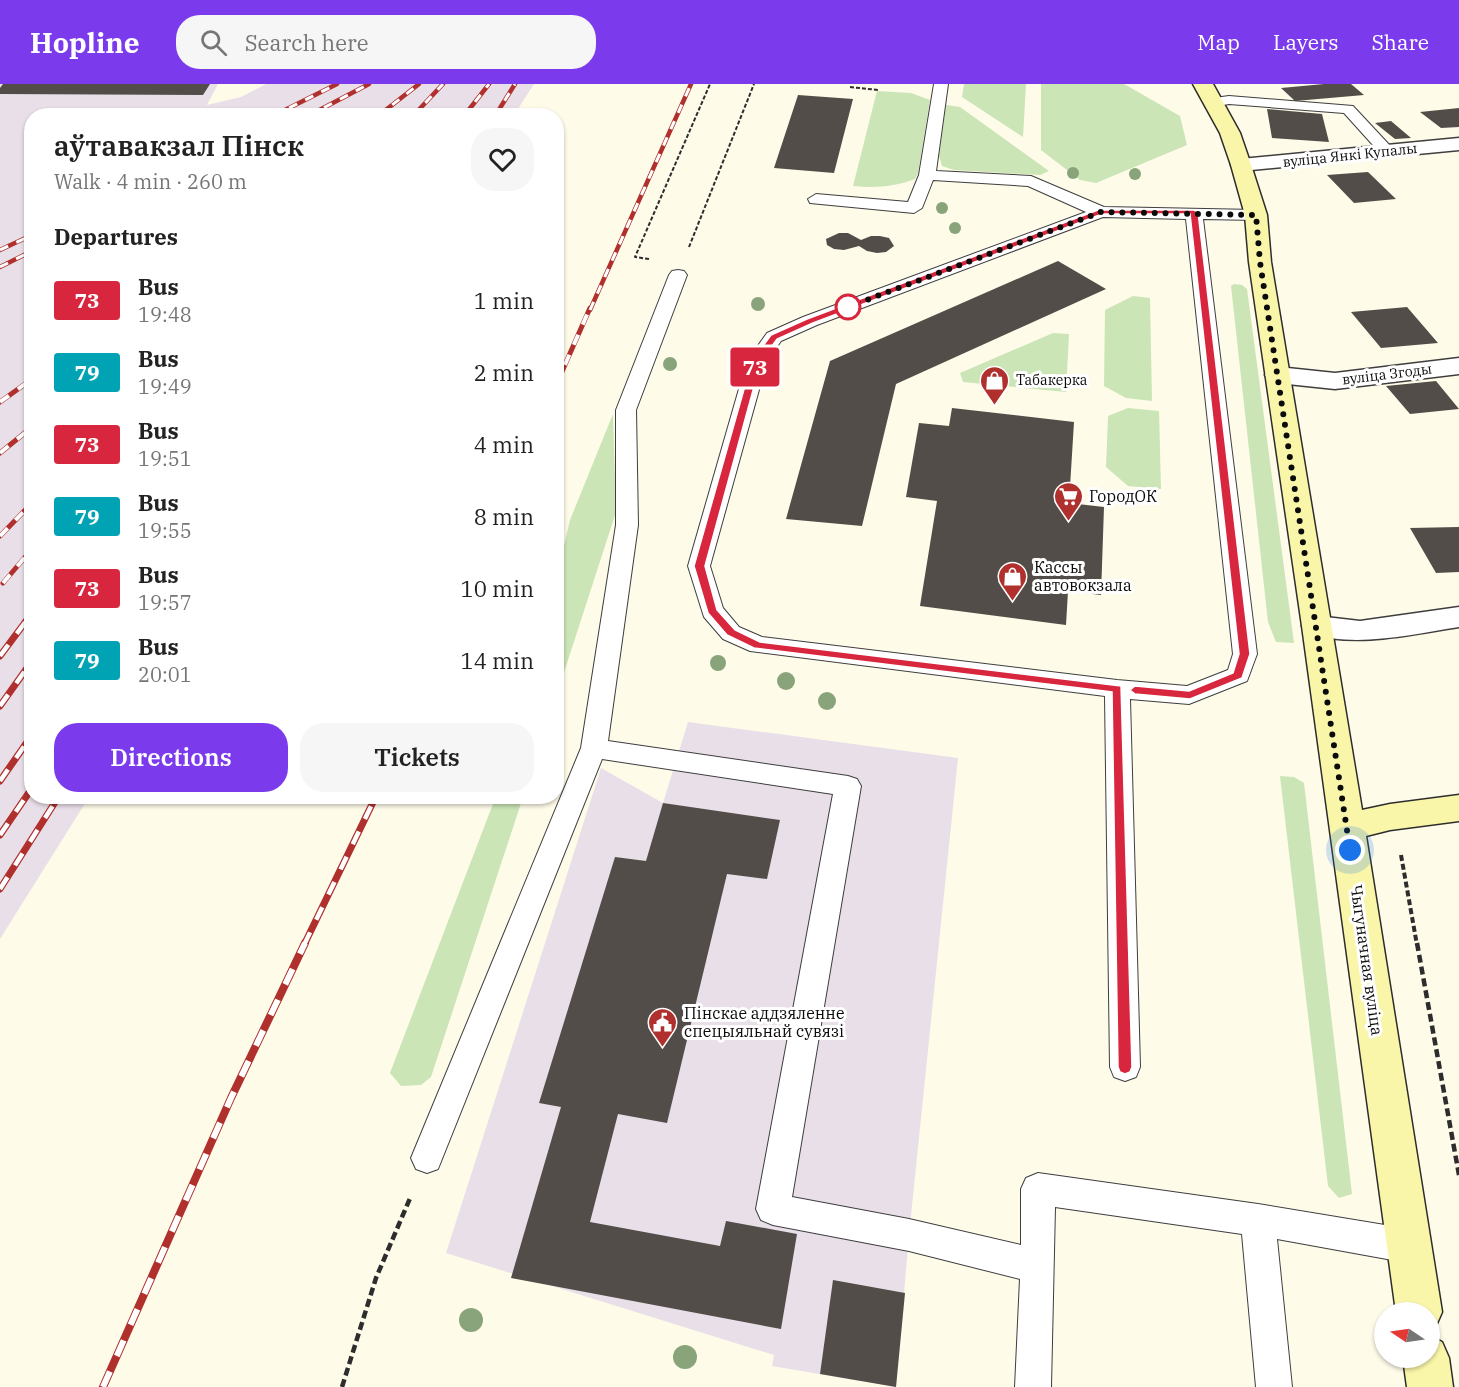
<!DOCTYPE html>
<html lang="en">
<head>
<meta charset="utf-8">
<style>
	body { margin:0; font-family:"IBM Plex Serif",serif; background:#f6f6f6; color:#222; height:100vh; display:flex; flex-direction:column; font-size:22px; white-space:nowrap }
	* { box-sizing:border-box; margin:0 }
	p { font-size:20px; color:#767676 }
	.icon { flex:none; width:33px; height:33px; fill:none; stroke:currentColor; stroke-width:2; stroke-linecap:round; stroke-linejoin:round }
	.map { position:relative; flex:1; overflow:hidden }
	.side { position:absolute; left:24px; top:24px; width:540px; height:696px; display:flex; flex-direction:column; background:#fff; border-radius:24px; box-shadow:0 2px 4px #0004 }
	.side>* { flex:none }
	.badge { padding:0 12px; border-radius:4px; font-size:21px; line-height:39px }
	.needle { width:39px; rotate:283deg }
	.buttons { position:absolute; left:1374px; top:1218px; display:grid; gap:12px }
	.buttons a { display:grid; place-items:center; width:66px; height:66px; border-radius:50%; background:#fff; box-shadow:0 2px 4px #0004; font-size:30px }
	.you { position:absolute; width:30px; height:30px; margin:-15px; border:4px solid #fff; border-radius:50%; background:#1a73e8; box-shadow:0 0 0 9px #1a73e833 }
	.map>.badge { position:absolute; translate:-50% -50%; box-shadow:0 0 0 3px #fff }
	h2 { padding:0 30px; font-size:22px; line-height:54px }
	.round { display:grid; place-items:center; flex:none; width:63px; height:63px; border-radius:24px; background:#f6f6f6 }
	.overview { display:flex; align-items:center; justify-content:space-between; height:102px; padding:0 30px }
	h1 { font-size:28px; font-weight:600; line-height:45px }
	.primary-button { display:flex; gap:12px; margin-top:auto; padding:12px 30px }
	.primary-button a { flex:1; height:69px; border-radius:24px; background:#7c3aed; color:#fff; font-size:24px; font-weight:600; line-height:69px; text-align:center }
	.primary-button a+a { background:#f6f6f6; color:#222 }
	ul { padding:0; list-style:none }
	li { display:flex; align-items:center; gap:18px; height:72px; padding:0 30px }
	li div { flex:1 }
	li b { display:block; font-size:22px }
	li em { font-style:normal }
	li .badge { min-width:66px; font-weight:700; text-align:center }
	header { display:flex; align-items:center; gap:36px; box-sizing:border-box; height:84px; padding:0 30px; background:#7c3aed; color:#fff }
	header strong { font-size:28px }
	nav { display:flex; gap:33px; margin-inline-start:auto; font-size:21px }
	.search { width:420px; height:54px; background:#f6f6f6; display:flex; align-items:center; gap:15px; box-sizing:border-box; padding:0 21px; border-radius:24px; color:#767676; font-size:22px }
	.map>svg:first-child { display:block }
</style>
</head>
<body>
<header>
<strong>Hopline</strong>
<div class="search"><svg class="icon" aria-label="search" viewBox="0 0 24 24"><circle cx="10" cy="10" r="6"/><path d="M15 15l6 6"/></svg>Search here</div>
<nav><a>Map</a><a>Layers</a><a>Share</a></nav>
</header>
<div class="map">
<svg width="1459" height="1303" viewBox="0 0 1459 1303">
	<rect width="100%" height="100%" fill="#fefbe9"/>
	<path fill="#e9dfe9" d="M0,0H218L207,21L241,13L266,0H534L514,31L32,32V712L89,713L0,855Z
		M688,638L958,674L909,1151L896,1303L772,1282L774,1271L446,1169L601,684L663,719Z"/>
	<path fill="#cbe5b6" d="M964,0H1026L1023,53L962,13Z
		M1041,0H1124L1180,32L1187,61L1096,99L1080,96L1041,66Z
		M877,7L911,9L930,16L918,89L915,95C894,103 875,104 853,102Z
		M946,21L960,23L1049,87L1040,91L954,86L942,82L939,72Z
		M1234,200L1242,201L1247,205L1294,559L1276,558L1268,538L1231,202Z
		M1133,212L1150,214L1152,317L1126,314L1104,302L1105,226Z
		M1053,249L1069,250L1066,308L963,298L960,289Z
		M1128,324L1159,327L1161,405L1128,402L1106,383L1108,332Z
		M613,330L616,428L557,610V491L570,436Z
		M1280,692L1294,693L1304,699L1352,1110L1339,1114L1328,1102Z
		M496,712L523,713L431,993L421,1001L401,1002L390,989Z"/>
	<path fill="#524d48" d="M3,0H210L203,11L0,10V4Z
		M1324,0H1351L1364,11L1295,17L1281,4Z
		M798,11L853,15L834,89L774,84Z
		M1459,24V43L1441,44L1420,28Z
		M1267,25L1322,30L1329,58L1272,54Z
		M1391,37L1411,54L1395,55L1375,39Z
		M1368,88L1396,115L1354,119L1327,91Z
		M839,149H848L861,156L871,152H880L889,154L894,162L886,168L877,169L867,167L859,162L844,166L834,165L827,161L826,155Z
		M1058,177L1106,205L896,300L862,442L786,435L830,277Z
		M1407,223L1438,259L1381,264L1351,228Z
		M1436,297L1459,325L1410,330L1386,302Z
		M952,324L1074,338L1069,419L1104,423L1101,511L1068,507L1066,541L920,522L937,417L906,413L919,339L949,342Z
		M1459,443V488L1436,489L1410,444Z
		M663,719L780,736L767,795L727,790L667,1039L618,1030L590,1138L720,1162L726,1137L797,1150L781,1245L511,1194L561,1023L539,1019L615,773L646,777Z
		M833,1196L905,1209L896,1303L820,1290Z"/>
	<g fill="none" stroke-linecap="round" stroke-linejoin="round">
		<defs>
			<path id="lane" d="M934,0H948L936,87L1031,92L1104,123L1256,126L1264,131L1256,136L1203,135L1257,570L1247,597L1189,620L1130,615L1140,983L1136,993L1125,997L1114,993L1110,983L1105,612L750,567L723,555L704,533L688,482L747,277L767,249L803,233L1086,128L1028,102L933,96L922,124L914,129L810,119L808,115L816,110L908,118L919,91ZM1103,133L1186,135L1233,570L1228,586L1187,602L1117,596L762,553L739,543L723,524L710,482L767,277L781,257L817,241Z
				M1229,12L1353,22L1395,67L1387,72L1381,70L1344,29L1229,20L1212,23L1204,18L1207,15Z
				M678,186L684,187L687,191L636,326L638,441L608,657L848,692L857,695L861,702L792,1113L909,1135L1021,1161V1105L1026,1094L1038,1089L1258,1120L1409,1145L1421,1150L1426,1162L1421,1174L1409,1179L1277,1155L1292,1303H1256L1242,1150L1055,1123L1051,1303H1015L1020,1195L909,1167L773,1141L761,1136L756,1125L833,710L602,675L438,1085L427,1089L416,1085L411,1074L581,664L616,441V326L669,191L672,187Z"/>
			<path id="street" d="M1459,54V66L1241,87L1234,85L1231,81L1234,77L1241,75Z
				M1459,274V290L1335,305L1278,299L1269,296L1265,291L1269,286L1278,283L1335,289Z
				M1459,523V543C1408,551 1357,564 1306,549L1302,542L1306,535L1317,532L1360,537Z"/>
			<path id="secondary" d="M1193,0H1213L1240,49L1251,81L1267,131L1271,178L1362,726L1390,720L1459,711V737L1390,746L1366,752L1442,1228L1435,1244L1430,1246V1228H1396L1302,542L1249,178L1245,131L1231,81L1220,49Z
				M1430,1252L1442,1258L1449,1274L1453,1303H1407L1403,1274H1430Z"/>
		</defs>
		<use href="#lane" stroke="#3e3e3e" stroke-width="2"/>
		<use href="#street" stroke="#3e3e3e" stroke-width="3"/>
		<use href="#secondary" stroke="#2d2d2d" stroke-width="3"/>
		<path stroke="#2d2d2d" stroke-width="2" stroke-dasharray="4 2" stroke-linecap="butt" d="M850,3L878,6
			M689,163L754,0
			M649,175L635,173L710,0"/>
		<path stroke="#2d2d2d" stroke-width="4" stroke-dasharray="6 3" stroke-linecap="butt" d="M1401,771L1417,861"/>
		<path stroke="#2d2d2d" stroke-width="4.5" stroke-dasharray="8 4" stroke-linecap="butt" d="M1417,859L1459,1091
			M342,1303L376,1194L411,1112"/>
		<use href="#lane" fill="#fff" fill-rule="evenodd"/>
		<use href="#street" fill="#fff" fill-rule="evenodd"/>
		<use href="#secondary" fill="#faf6a9" fill-rule="evenodd"/>
		<defs>
			<path id="rail-far3" d="M273,32L337,0
				M308,32L369,0
				M378,32L419,0
				M413,32L443,0
				M464,32L489,0
				M495,32L515,0
				M0,166L32,151
				M0,183L32,167
				M590,226L691,0"/>
			<path id="rail-far2" d="M556,301L590,224
				M0,318L32,295
				M0,369L32,343
				M0,452L32,419
				M3,499L32,465"/>
			<path id="rail-far1" d="M0,572L32,529
				M0,622L32,577
				M0,697L32,651
				M0,751L32,704
				M0,805L59,712
				M304,861L376,712"/>
			<path id="rail" d="M103,1303L231,1014L305,859"/>
		</defs>
		<use href="#rail-far3" stroke="#b0302d" stroke-width="4.5"/>
		<use href="#rail-far2" stroke="#b0302d" stroke-width="5"/>
		<use href="#rail-far1" stroke="#b0302d" stroke-width="7"/>
		<use href="#rail" stroke="#b0302d" stroke-width="8"/>
		<use href="#rail-far3" stroke="#fff" stroke-width="3" stroke-dasharray="9" stroke-linecap="butt"/>
		<use href="#rail-far2" stroke="#fff" stroke-width="4" stroke-dasharray="11" stroke-linecap="butt"/>
		<use href="#rail-far1" stroke="#fff" stroke-width="4.5" stroke-dasharray="14" stroke-linecap="butt"/>
		<use href="#rail" stroke="#fff" stroke-width="6" stroke-dasharray="17" stroke-linecap="butt"/>
	</g>
	<g fill="#89a47a">
		<circle cx="1073" cy="89" r="6"/>
		<circle cx="1135" cy="90" r="6"/>
		<circle cx="942" cy="124" r="6"/>
		<circle cx="955" cy="144" r="6"/>
		<circle cx="758" cy="220" r="7"/>
		<circle cx="670" cy="280" r="7"/>
		<circle cx="718" cy="579" r="8"/>
		<circle cx="786" cy="597" r="9"/>
		<circle cx="827" cy="617" r="9"/>
		<circle cx="471" cy="1236" r="12"/>
		<circle cx="685" cy="1273" r="12"/>
	</g>
	<path fill="#d7263d" stroke="#fff" stroke-width="1.5" d="M1098,126H1194L1198,128L1250,570L1242,594L1190,615L1135,610L1130,606L1135,602L1189,607L1233,589L1239,570L1190,130H1102L813,239L777,255L761,277L705,482L717,526L735,546L760,558L1121,602L1132,983L1130,988L1125,990L1120,988L1118,983L1112,608L754,564L727,551L708,529L694,482L752,277L771,251L807,235Z"/>
	<g fill="none" stroke-linecap="round" stroke-linejoin="round">
		<path stroke="#0b0b0b" stroke-width="6" stroke-dasharray="0 10.8" d="M848,223L1101,128L1256,131L1260,178L1350,766"/>
	</g>
	<defs>
		<symbol id="shop-pin" viewBox="-11 -11 22 30"><path d="M0 17L-7.5 6A9.5 9.5 0 1 1 7.5 6Z" fill="#b0302d" stroke="#fff"/><path d="M-5-2.5h2.3a2.7 3.5 0 0 1 5.4 0H5L5.5 6h-11ZM-1.5-2.5h3a1.5 2.3 0 0 0-3 0Z" fill="#fff"/></symbol>
		<symbol id="supermarket-pin" viewBox="-11 -11 22 30"><path d="M0 17L-7.5 6A9.5 9.5 0 1 1 7.5 6Z" fill="#b0302d" stroke="#fff"/><path d="M-6-5.5h2.5l.6 2H6L4.5 2H-2.5L-4.4-4H-6ZM-1.5 3.2a1.3 1.3 0 1 0 .1 0ZM3 3.2a1.3 1.3 0 1 0 .1 0Z" fill="#fff"/></symbol>
		<symbol id="civic-pin" viewBox="-11 -11 22 30"><path d="M0 17L-7.5 6A9.5 9.5 0 1 1 7.5 6Z" fill="#b0302d" stroke="#fff"/><path d="M-.6-6.5H3V-4.5H.6V-3L4-1V1h2V6H-6V1h2V-1L-.6-3ZM-1.2 2.5V6h2.4V2.5Z" fill="#fff"/></symbol>
	</defs>
	<g fill-rule="evenodd">
		<use href="#shop-pin" x="978" y="280" width="33" height="45"/>
		<use href="#supermarket-pin" x="1052" y="396" width="33" height="45"/>
		<use href="#shop-pin" x="996" y="476" width="33" height="45"/>
		<use href="#civic-pin" x="646" y="922" width="33" height="45"/>
	</g>
	<circle fill="#fff" stroke="#d7263d" stroke-width="3" cx="848" cy="223" r="12"/>
	<g text-anchor="middle" dominant-baseline="central" stroke-width="6" stroke-linejoin="round" paint-order="stroke">
		<g font-size="14" fill="#0b0b0b" stroke="#fff">
			<text transform="translate(1350 71) rotate(-6)">вуліца Янкі Купалы</text>
			<text transform="translate(1387 290) rotate(-7)">вуліца Згоды</text>
		</g>
		<g font-size="14" fill="#0b0b0b" stroke="#fff" text-anchor="start">
			<text x="1016" y="296">Табакерка</text>
		</g>
		<g font-size="16" fill="#0b0b0b" stroke="#fff" text-anchor="start">
			<text x="1089" y="412">ГородОК</text>
			<text x="1034" y="483">Кассы<tspan x="1034" dy="18">автовокзала</tspan></text>
			<text x="684" y="929">Пінскае аддзяленне<tspan x="684" dy="18">спецыяльнай сувязі</tspan></text>
		</g>
		<g font-size="16" fill="#0b0b0b" stroke="#fff">
			<text transform="translate(1367 876) rotate(82)">Чыгуначная вуліца</text>
		</g>
	</g>
</svg>
<div class="buttons">
<a><svg class="needle" viewBox="-14 -14 28 28"><path d="M0-13l5 13h-10z" fill="#e53935"/><path d="M0 13l5-13h-10z" fill="#767676"/></svg></a>
</div>
<div class="you" style="left:1350px;top:766px"></div>
<b class="badge" style="left:755px;top:283px;background:#d7263d;color:#fff">73</b>
<section class="side">
<div class="overview"><div><h1>аўтавакзал Пінск</h1><p>Walk · 4 min · 260 m</p></div><a class="round"><svg class="icon" aria-label="heart" viewBox="0 0 24 24"><path d="M12 20l-8-8c-3-5 5-10 8-4 3-6 11-1 8 4z"/></svg></a></div>
<h2>Departures</h2>
<ul>
<li><span class="badge" style="background:#d7263d;color:#fff">73</span><div><b>Bus</b><p>19:48</p></div><em>1 min</em></li>
<li><span class="badge" style="background:#00a3b4;color:#fff">79</span><div><b>Bus</b><p>19:49</p></div><em>2 min</em></li>
<li><span class="badge" style="background:#d7263d;color:#fff">73</span><div><b>Bus</b><p>19:51</p></div><em>4 min</em></li>
<li><span class="badge" style="background:#00a3b4;color:#fff">79</span><div><b>Bus</b><p>19:55</p></div><em>8 min</em></li>
<li><span class="badge" style="background:#d7263d;color:#fff">73</span><div><b>Bus</b><p>19:57</p></div><em>10 min</em></li>
<li><span class="badge" style="background:#00a3b4;color:#fff">79</span><div><b>Bus</b><p>20:01</p></div><em>14 min</em></li>
</ul>
<div class="primary-button"><a>Directions</a><a>Tickets</a></div>
</section>
</div>
</body>
</html>
